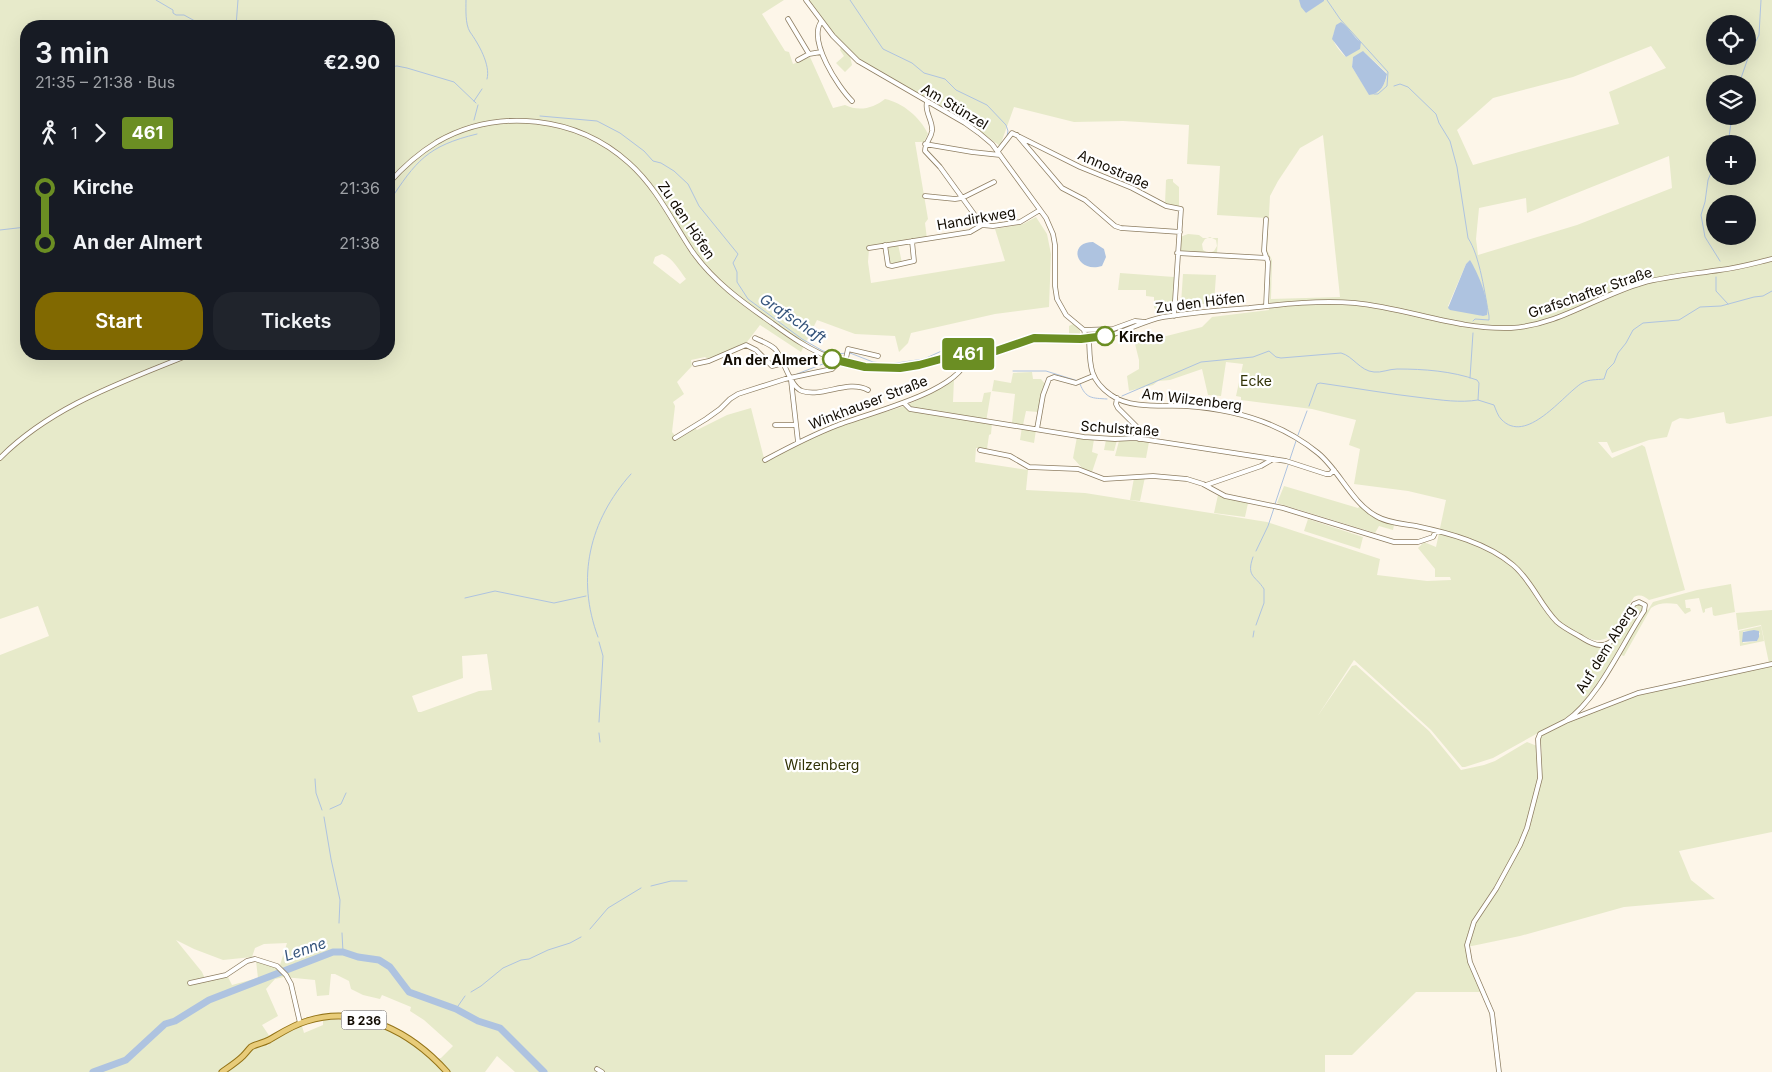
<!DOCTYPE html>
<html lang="en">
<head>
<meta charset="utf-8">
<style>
	body { margin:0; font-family:Inter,sans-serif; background:#20242c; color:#f1f3f6; height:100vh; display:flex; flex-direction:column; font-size:19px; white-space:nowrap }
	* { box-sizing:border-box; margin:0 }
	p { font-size:16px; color:#9ea1a6 }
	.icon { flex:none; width:28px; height:28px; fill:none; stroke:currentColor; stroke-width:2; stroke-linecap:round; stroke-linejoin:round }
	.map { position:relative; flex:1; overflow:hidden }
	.side { position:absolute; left:20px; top:20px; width:375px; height:340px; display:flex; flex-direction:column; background:#171b24; border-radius:20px; box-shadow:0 5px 20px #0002 }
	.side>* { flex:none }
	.badge { padding:0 10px; border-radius:4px; font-size:18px; line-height:32px }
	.fabs { position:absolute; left:1706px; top:15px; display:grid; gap:10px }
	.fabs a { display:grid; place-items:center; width:50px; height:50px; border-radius:50%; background:#171b24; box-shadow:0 5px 20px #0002; font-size:25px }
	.map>.badge { position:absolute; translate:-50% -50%; box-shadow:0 0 0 2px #fff }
	.legs { display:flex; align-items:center; gap:8px; height:55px; padding:0 15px; font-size:16px }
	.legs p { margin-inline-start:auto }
	.summary { display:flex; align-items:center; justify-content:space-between; height:85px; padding:0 15px }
	h1 { font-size:28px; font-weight:600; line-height:38px }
	.cta { display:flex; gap:10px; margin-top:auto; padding:10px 15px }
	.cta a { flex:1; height:58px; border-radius:20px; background:#816901; color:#fff; font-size:20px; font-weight:600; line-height:58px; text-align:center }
	.cta a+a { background:#20242c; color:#f1f3f6 }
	ul { padding:0 15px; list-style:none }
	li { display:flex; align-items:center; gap:18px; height:55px; font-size:19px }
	li i { display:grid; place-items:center; width:8px; height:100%; margin:0 6px; background:currentColor }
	li i::after { content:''; width:12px; height:12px; margin:-6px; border:4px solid; border-radius:50%; background:#171b24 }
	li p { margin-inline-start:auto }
	li:first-child i { background:linear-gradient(#0000 50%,currentColor 0) }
	li:last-child i { background:linear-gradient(currentColor 50%,#0000 0) }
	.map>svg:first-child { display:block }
</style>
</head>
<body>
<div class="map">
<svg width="1772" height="1072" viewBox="0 0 1772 1072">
	<rect width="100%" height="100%" fill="#fdf6e9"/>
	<path fill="#e7eaca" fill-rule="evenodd" d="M0,0H784L762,14L785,51L789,52L793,64L810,57L833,108L845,105C859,112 874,108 885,99C903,103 920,117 928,134L924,142H915L928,219L925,223L927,239L898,244L902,263L892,265L889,263L888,246L869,249L868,262L871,283L1005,261L995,229L1023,224L1036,217L1047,234L1051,254L1049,307L995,314L911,333L908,343L899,352L895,336L855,334L817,320L801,352L760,325L747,342L710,360L705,357L691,360L692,366L677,382L684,394L673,402L675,406L672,432L677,438L695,428L697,430L727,415L751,408L765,462L799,443L845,424L905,406L932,393L954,379L953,402H982L984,393L991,392L986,422L992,423L991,434L989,435L987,449L976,448L975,462L1028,470L1026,490L1085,493L1267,522L1380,559L1377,575L1427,581L1451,580L1450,577H1435V569L1418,548L1424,542L1436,547L1446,500L1408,491L1354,484L1360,449L1349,445L1356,420L1312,409L1241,400V397L1236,396L1243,364L1226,362L1221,396L1208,395L1202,369L1170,380L1158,381L1153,385L1129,391L1127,376L1139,369V360L1135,344L1202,327L1212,317L1269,310L1271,260L1266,250L1267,218L1217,215L1220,166L1187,164L1189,125L1123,121L1074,122L1014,107L1000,146L955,113L898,85L858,60L822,21L808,0H1299L1306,13L1324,0H1772V416L1730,424L1726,423L1724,412L1688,419L1680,418L1672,422L1667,437L1649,440L1612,453L1607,442H1598L1612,458L1642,445L1645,447L1685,590L1649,600C1644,596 1640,594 1634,597L1610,636C1598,644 1590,639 1578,634L1576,636C1606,654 1611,651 1627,620C1630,614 1632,609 1638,604L1648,610L1653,602L1697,590L1731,584L1735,612L1715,616L1713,615L1712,607L1705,609V612L1703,613L1699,598L1685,600L1686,608H1690L1691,611L1685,614L1677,604C1668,603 1659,602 1651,608L1624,656L1621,655L1596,693H1594L1610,665L1574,715L1576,719L1643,693L1772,665V832L1679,851L1691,880L1715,899L1624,907L1520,936L1467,947L1469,964L1484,992H1416L1352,1055H1325V1072H604L599,1069L598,1072H515L497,1056L485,1072H0V655L49,636L38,606L0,619ZM1715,24H1748V56H1715ZM26,26H389V354H26ZM1335,31L1350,32L1361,42L1346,57C1339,50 1329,40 1335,31ZM1651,46L1666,68L1609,92L1619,124L1473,165L1457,130L1493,98L1573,77ZM1364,52L1386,72L1387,76C1384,85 1380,95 1369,94L1352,67L1353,57ZM1715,84H1748V116H1715ZM1323,135L1340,297L1271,299L1272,260L1267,250L1270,196L1278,181L1300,148ZM1715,144H1748V176H1715ZM1669,156L1672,188L1577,225L1478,255L1476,239L1479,208L1526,198L1527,213ZM1715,204H1748V236H1715ZM662,254C673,258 679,270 686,279L680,284L653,263L655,257ZM1470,261L1473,267L1483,316L1448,306L1466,264ZM487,654L492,690L479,691L421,712H418L412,696L463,678L462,656ZM1354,660L1431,730L1462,767H1465L1493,758L1538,733C1542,743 1543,758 1540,768L1537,746L1527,742L1495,761L1484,765L1461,770L1429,731L1356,665L1352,666L1317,717ZM176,940L194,949L223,960L252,957L255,948L264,944L287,943L280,965L285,971L256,961L258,978L232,985L228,977L206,981L202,972ZM331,974H335L349,981L351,989L363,995L380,999L382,995L411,1007L410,1011L424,1020L453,1046L441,1058L433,1060C398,1031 370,1018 323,1020V1025L304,1033L302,1026L277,1038L267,1046L265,1039L270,1037L262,1025L278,1016L266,989L275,979L284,977L315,980L317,996L329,995Z
		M841,47L850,56L852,65L845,72L836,63L844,56L840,50Z
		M1168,179H1173V182L1179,187V206L1165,204L1166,180Z
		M1188,234L1199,235L1203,238H1218L1217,253H1210L1214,251L1217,246L1216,240L1210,237L1205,239L1202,244L1203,250L1208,253L1181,251L1180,237Z
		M1120,273L1174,277L1172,313L1163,314L1161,311L1154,308V297L1146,296V290H1118Z
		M1183,274L1216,275L1214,304H1181Z
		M1073,324L1080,329V335H1069V326Z
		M1032,372L1033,379H1041L1045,384L1038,412L1026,411L1023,425L1012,423L1015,394L992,391L994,380L1011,383L1013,373Z
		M1022,427L1036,430L1034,443L1020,440Z
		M1077,437L1094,439L1092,452L1098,454L1092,472L1083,469L1073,458Z
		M1106,440H1117L1114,451L1104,450Z
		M1131,440L1149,442L1146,458L1115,456L1119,441Z
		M1145,477L1140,501L1130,500L1134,478Z
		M1284,486L1358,508L1360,506L1376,519L1394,525L1393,530L1379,526L1375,533L1277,503Z
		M1218,495L1248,503L1245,517L1214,513Z
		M1308,519L1363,537L1360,549L1304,531Z
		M1772,610V663H1769L1761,625L1738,630L1736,613Z
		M1761,626L1764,641L1740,646L1739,631ZM1744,631L1760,633L1757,641L1743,643V632Z"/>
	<path fill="#aec3e0" d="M1299,0H1324V1L1306,13L1301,7Z
		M1341,22C1349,27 1353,37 1361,42L1360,49L1346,57L1332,39L1336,25Z
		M1363,51L1387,74C1385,84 1381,94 1369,95L1352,67L1353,57Z
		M1093,242L1104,249L1106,257L1102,266C1076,274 1067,242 1093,242Z
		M1470,260C1478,273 1490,301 1487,315L1483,316L1450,310L1448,308L1466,264Z
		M1754,630L1759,631V637L1757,641L1742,642L1743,632Z"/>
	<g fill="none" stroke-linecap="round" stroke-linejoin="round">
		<path stroke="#aec3e0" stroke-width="1" d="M156,0L173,10V13L176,15H184L204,26
			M466,0C466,9 465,24 470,32C478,43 491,65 487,79
			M850,0L883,49L912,63L924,73L945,79L956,90L987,105L1006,125L1008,131L1007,136
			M1327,0L1340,19L1388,72L1387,86L1378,94H1374
			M236,26L238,0
			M389,67L397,66L407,68L454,82L476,103
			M1739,84L1749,55L1759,35L1761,0
			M1394,86L1400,84L1408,87L1436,114L1439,123L1450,141L1457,167L1468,238C1480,256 1485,295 1489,316V320L1475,319L1473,321
			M474,101L482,89
			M540,116L597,121L620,133L644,151L653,161L661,163L674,171L688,184L699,206L738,254L733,263L737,272V282L748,299L802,339L823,351L834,354L850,353L873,362L890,364L924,359L957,344L965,343L978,346
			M474,120L478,105
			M1728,144L1732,116
			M1715,163L1708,180L1705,202L1701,215L1705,237L1720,261
			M389,202C416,161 427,146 477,134
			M0,230L26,227
			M1716,277V291L1728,304
			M1013,371H1046L1078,381
			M797,374L828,362
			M1470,378L1473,333
			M1080,384C1086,399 1092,398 1107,399
			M1122,396L1201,362L1253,357L1269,351L1276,357L1281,358L1341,353C1353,356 1360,371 1374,372C1381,373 1389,369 1397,369C1424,369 1452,371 1477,380L1479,383L1478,400L1494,405C1496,410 1498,416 1501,419C1526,446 1563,395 1582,383C1589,379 1597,380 1604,379L1607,370L1614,363L1618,353L1626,343L1633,330L1643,323L1679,320L1700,307L1721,306L1754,297L1763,296L1772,291
			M1309,406L1317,384L1320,383C1355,388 1389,394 1424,398C1441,400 1460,403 1478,400
			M1298,435L1307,411
			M1290,459L1296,441
			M1275,504L1288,465
			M1256,551L1268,526L1274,508
			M1253,557C1246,577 1255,575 1264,589V603L1256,625
			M465,598L495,591L554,603L586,596
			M598,637C576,578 589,521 631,474
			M1253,637L1254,631
			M599,722L603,656L599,642
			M599,733L600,742
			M315,779L316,793L322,810
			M330,809L341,804L346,793
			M324,817L331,859L340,900L339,923
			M651,886L671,881H687
			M590,929L608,908L641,888
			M342,933L343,952
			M471,992L481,986L503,968L521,960L529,959L548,950L570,943L581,937
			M456,1009L465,996"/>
		<path stroke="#aec3e0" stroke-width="7" d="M93,1072L126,1060L165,1024L175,1021L209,1000L333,952H343L358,957L379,960L390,967L409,992L456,1009L478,1021L500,1028L544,1072"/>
		<defs>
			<path id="minor" d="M806,0L833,36L858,61L965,123L979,133L992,144L1046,218L1053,234L1055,245V286L1057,299L1066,315L1084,330L1086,339
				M788,19L809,54
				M821,22C808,41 838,87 852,101
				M798,60L809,54L821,52
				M927,102C924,112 933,120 932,131C931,139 925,142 925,151L940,167L982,225
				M1017,135L1062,188L1085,200L1115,226L1121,228L1180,232
				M925,144L972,152L1000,155
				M998,151L1012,133L1080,167L1132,188L1166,206L1181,209L1174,316
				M389,183C403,167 419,153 437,142C498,107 577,116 629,163C657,188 672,221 692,251C713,281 742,302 772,323C791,337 811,351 834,359C860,368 890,372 918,365C930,362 941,358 953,356C967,353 983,355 997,351C1009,347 1019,341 1031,339C1055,334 1079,340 1103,337C1124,333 1142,321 1163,317C1191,313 1220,310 1249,308C1284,304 1320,300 1355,303C1407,308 1458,330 1511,328C1559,325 1597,296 1642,283C1668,276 1694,274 1720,270C1738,268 1755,263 1772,259
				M925,196L955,199L962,198L994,182
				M885,245L888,265L892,266L914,261L912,241
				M869,248L970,232L982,225L993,226L1020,222L1040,210
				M1177,253L1267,258
				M1266,306L1268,262L1264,251L1266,219
				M1084,330L1113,329L1135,321L1145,322
				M755,338C761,341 770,344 775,349C784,359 790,387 802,391C822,398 848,379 868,390
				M1089,338C1090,363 1088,379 1111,395C1130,409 1162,405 1185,406C1233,409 1280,422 1318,453C1339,470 1352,503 1376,516C1388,523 1403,524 1416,526C1449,533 1487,543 1513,565C1532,581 1540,605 1557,622C1564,628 1572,632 1579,636C1586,640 1592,645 1600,645C1617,647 1626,616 1634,604L1639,602L1645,605L1644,611C1622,644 1599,698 1566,721
				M845,363L848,349L878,356
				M695,364L709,361L746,345L756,350L772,366L784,363
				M791,380L798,442
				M1117,398L1116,404L1118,408L1138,428L1139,439
				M904,403L910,409L1084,437L1115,439L1135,438L1162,442L1286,461L1326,474H1330L1334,470
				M775,425H796
				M1037,429L1043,395L1049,379L1054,377L1076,383L1093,376
				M675,438L706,419L720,409L730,399L738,394L785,379L832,369L840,361
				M980,450L1010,456L1029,467L1078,469L1104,479L1153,476L1187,479L1203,484L1225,496L1283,508L1394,542H1418L1433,537L1436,531
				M0,458C53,405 123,382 191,354
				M765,460C789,447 812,435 838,425C864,414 969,390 967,354
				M1206,485L1261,466L1273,459
				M190,983L226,975L247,961L255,959L277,966L286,975L291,984L300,1023
				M597,1069L602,1072
				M1499,1072L1492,1013L1470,962L1467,945L1474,922L1496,889L1520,845L1527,828L1540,778L1538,739L1540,734L1566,721L1638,693L1772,664"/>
			<path id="major" d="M222,1072C229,1067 237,1062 243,1056C246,1053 248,1050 251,1047C256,1044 263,1043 269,1040C281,1033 293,1025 307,1021C360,1004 412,1033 447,1072"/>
		</defs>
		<use href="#minor" stroke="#8e7e62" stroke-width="5.5"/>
		<use href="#major" stroke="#937317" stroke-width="7"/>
		<use href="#minor" stroke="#fff" stroke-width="4"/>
		<use href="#major" stroke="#e8cc7a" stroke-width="5"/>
	</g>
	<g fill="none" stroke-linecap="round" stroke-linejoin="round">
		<defs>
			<path id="line-1" d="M832,359L865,367L900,368L919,365L952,356L996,351L1034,338L1081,339L1105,336"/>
		</defs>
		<use href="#line-1" stroke="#fff" stroke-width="11"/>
		<use href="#line-1" stroke="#6b8e23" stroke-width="8"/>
	</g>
	<g fill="#fff" stroke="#6b8e23" stroke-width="2.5">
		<circle cx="1105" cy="336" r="9"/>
		<circle cx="832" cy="359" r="9"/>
	</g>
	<g text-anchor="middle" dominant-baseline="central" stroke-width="4.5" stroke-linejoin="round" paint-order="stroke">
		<rect fill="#fff" stroke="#59554f" stroke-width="1" x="341.5" y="1010.5" width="45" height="19" rx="4"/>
		<g font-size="12" font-weight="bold" fill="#120c03">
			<text x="364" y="1020">B 236</text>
		</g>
		<g font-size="14" fill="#120c03" stroke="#fff">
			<text transform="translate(955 106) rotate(31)">Am Stünzel</text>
			<text transform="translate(1114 169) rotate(24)">Annostraße</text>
			<text transform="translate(976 218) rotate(-10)">Handirkweg</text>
			<text transform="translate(687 220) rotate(56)">Zu den Höfen</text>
			<text transform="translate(1590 292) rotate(-19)">Grafschafter Straße</text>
			<text transform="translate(1200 302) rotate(-7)">Zu den Höfen</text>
			<text transform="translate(1192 399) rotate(7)">Am Wilzenberg</text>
			<text transform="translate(868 402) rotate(-21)">Winkhauser Straße</text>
			<text transform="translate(1120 428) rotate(4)">Schulstraße</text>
			<text transform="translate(1605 649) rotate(-58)">Auf dem Aberg</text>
		</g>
		<g font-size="14" font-weight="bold" fill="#120c03" stroke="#fff" text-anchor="start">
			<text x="1119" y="336">Kirche</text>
			<text x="818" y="359" text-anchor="end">An der Almert</text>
		</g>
		<g font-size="14" fill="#313206" stroke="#fff">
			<text x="1256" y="380">Ecke</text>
			<text x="822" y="764">Wilzenberg</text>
		</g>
		<g font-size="15" font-style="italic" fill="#34537b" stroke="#fff">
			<text transform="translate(793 318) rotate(34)">Grafschaft</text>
			<text transform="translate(305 949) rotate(-19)">Lenne</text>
		</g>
	</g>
</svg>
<div class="fabs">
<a><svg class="icon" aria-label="locate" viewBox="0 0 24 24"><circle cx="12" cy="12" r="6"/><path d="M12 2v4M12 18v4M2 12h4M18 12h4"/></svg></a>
<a><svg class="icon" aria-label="layers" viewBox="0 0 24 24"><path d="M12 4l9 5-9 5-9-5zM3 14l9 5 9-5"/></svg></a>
<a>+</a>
<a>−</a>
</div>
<b class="badge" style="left:968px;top:354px;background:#6b8e23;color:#fff">461</b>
<section class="side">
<div class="summary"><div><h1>3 min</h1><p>21:35 – 21:38 · Bus</p></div><b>€2.90</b></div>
<div class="legs"><svg class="icon" aria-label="walk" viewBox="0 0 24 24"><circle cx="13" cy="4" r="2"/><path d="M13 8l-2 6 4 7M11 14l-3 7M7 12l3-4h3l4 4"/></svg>1<svg class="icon" aria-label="forward" viewBox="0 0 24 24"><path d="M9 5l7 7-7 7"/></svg><b class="badge" style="background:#6b8e23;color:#fff">461</b></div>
<ul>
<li><i style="color:#6b8e23"></i><b>Kirche</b><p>21:36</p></li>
<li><i style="color:#6b8e23"></i><b>An der Almert</b><p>21:38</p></li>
</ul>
<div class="cta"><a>Start</a><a>Tickets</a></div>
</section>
</div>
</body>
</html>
